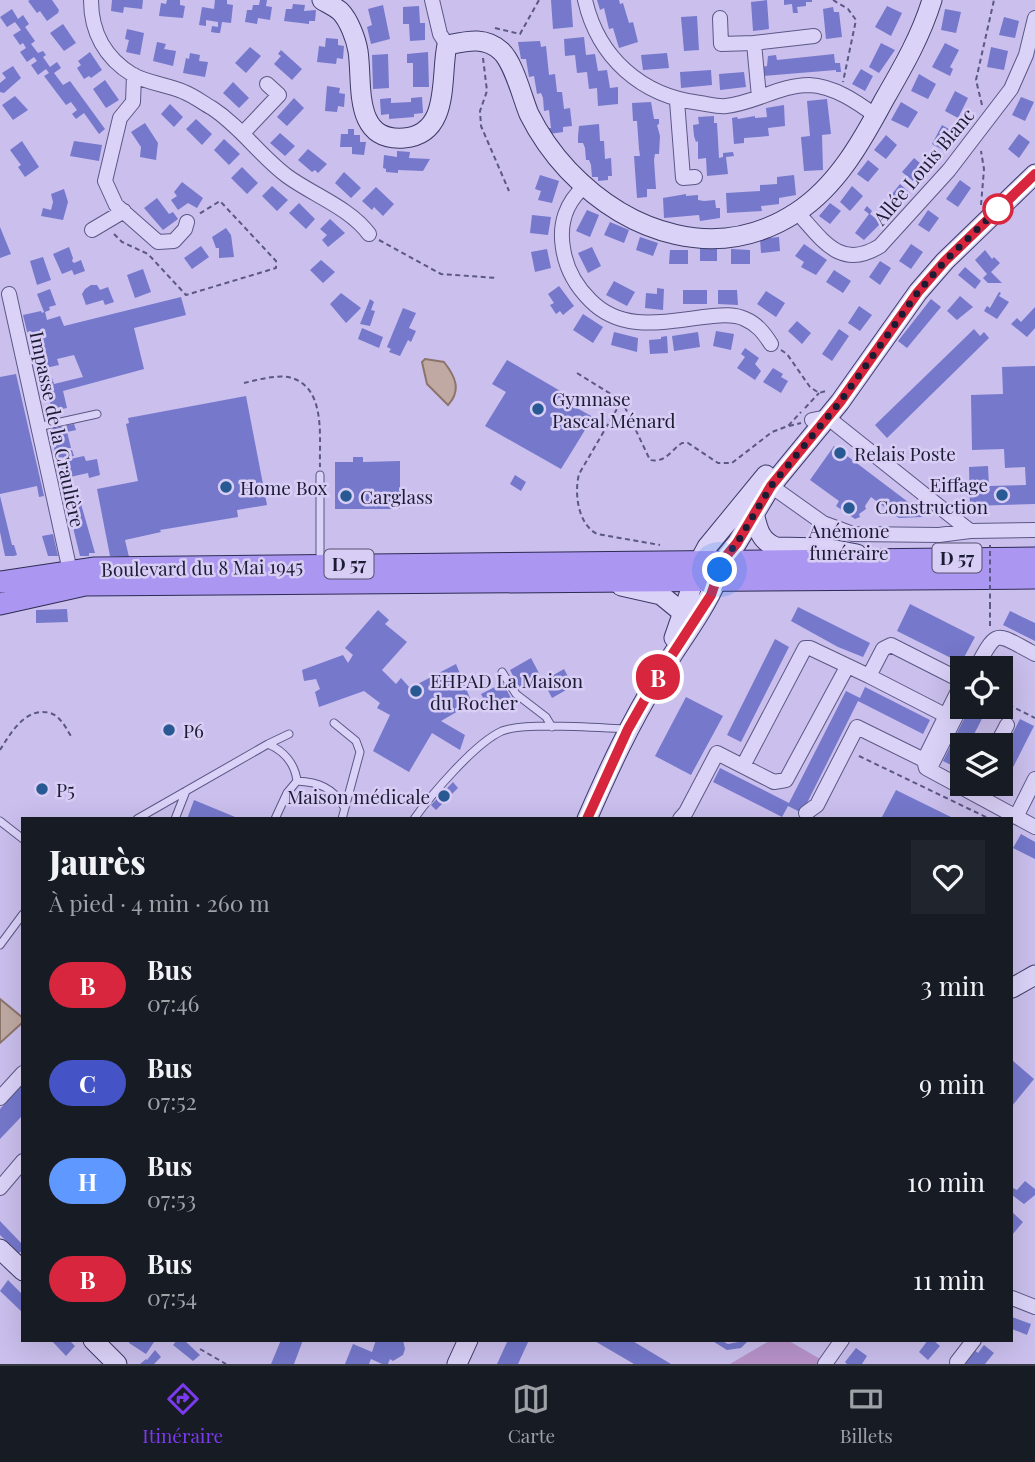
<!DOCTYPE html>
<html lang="fr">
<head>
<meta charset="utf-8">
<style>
	body { margin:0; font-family:"Playfair Display",serif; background:#20242c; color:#f1f3f6; height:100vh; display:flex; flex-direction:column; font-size:26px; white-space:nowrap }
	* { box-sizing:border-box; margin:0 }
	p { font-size:23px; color:#9ea1a6 }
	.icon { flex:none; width:38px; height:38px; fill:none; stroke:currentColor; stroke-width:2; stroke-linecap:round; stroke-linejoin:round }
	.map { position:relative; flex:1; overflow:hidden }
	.details { position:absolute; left:21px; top:817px; width:992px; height:525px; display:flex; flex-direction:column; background:#171b24; border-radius:0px; box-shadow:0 7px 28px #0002 }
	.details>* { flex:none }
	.badge { padding:0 14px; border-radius:23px; font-size:24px; line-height:46px }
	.tools { position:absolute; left:950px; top:656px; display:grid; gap:14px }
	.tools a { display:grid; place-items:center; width:63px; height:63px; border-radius:0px; background:#171b24; box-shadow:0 7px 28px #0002; font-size:35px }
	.you { position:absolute; width:35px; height:35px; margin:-18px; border:5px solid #fff; border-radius:50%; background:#1a73e8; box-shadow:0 0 0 10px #1a73e833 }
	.map>.badge { position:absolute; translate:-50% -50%; box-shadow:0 0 0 4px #fff }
	.round { display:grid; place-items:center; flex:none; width:74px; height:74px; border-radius:0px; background:#20242c }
	.head { display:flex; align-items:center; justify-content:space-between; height:119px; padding:0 28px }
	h1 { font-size:33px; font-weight:800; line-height:52px }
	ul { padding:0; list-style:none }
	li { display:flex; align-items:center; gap:21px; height:98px; padding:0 28px }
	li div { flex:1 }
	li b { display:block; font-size:26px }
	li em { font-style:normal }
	li .badge { min-width:77px; font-weight:700; text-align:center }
	.menu { display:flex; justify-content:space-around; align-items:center; height:98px; border-top:2px solid #363941; background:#171b24; font-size:19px; color:#9ea1a6 }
	.menu a { display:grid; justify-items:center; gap:4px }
	.menu .on { color:#7c3aed }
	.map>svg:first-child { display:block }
</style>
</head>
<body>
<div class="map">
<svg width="1035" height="1364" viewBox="0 0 1035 1364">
	<rect width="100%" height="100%" fill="#cabfed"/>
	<path fill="#b893cb" d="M771,1340L789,1341L822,1360L819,1364H730Z"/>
	<path fill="#bfa9a2" stroke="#8c746a" stroke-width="2" d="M425,359L444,362C455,376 462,390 448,405L427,384L422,362Z
		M0,999L23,1018V1022L0,1043Z"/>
	<path fill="#7578cb" d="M30,0H52L59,10L58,13L47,21L40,11L37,13L28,1Z
		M112,0H143L142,9L124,7L123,13L111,11Z
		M167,0H180V5L185,6L183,18L159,16L161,3L166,4Z
		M215,0H227V4L233,5L231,23L222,22L220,33H217L211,32L212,26L218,27V22L206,20V26L199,25L202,7L214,9Z
		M260,0H267L266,6L272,7L270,20L258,18L257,24L245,22L247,10H252L253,5H259Z
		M551,0H571L573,27L553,29Z
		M597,0H619L620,4L623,3L629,23L633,22L638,42L619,48L613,28L609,29L604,8L600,10Z
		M767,0L769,29L753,31L751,2Z
		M784,0H812V2H806V6L797,7L798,13H793L792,4L784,5Z
		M293,4L305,5L304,11L316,10L315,21H309V24L284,21L286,9H292Z
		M383,5L390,39L371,44L367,27L372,25L368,9Z
		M419,6L420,23H425V40L410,41L409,24H403V7Z
		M887,6L902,13L891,36L875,27Z
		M833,7L834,12H839L842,37L826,39L823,9Z
		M12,9L18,19L23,15L29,24L25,27L35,41L31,44L38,53L43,51L46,55L43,57L50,67L57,62L61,68L54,73L63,85L70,81L105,129L99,134L84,113L76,119L72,114L77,110L71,102L66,105L44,76L49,73L46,69L38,75L31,65L37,61L34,57L27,62L20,52L26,48L23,43L20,45L13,35L21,30L15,22L7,27L0,17Z
		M945,9L961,12L956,33L941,30Z
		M697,16L699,50L684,51L681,17Z
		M1004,17L1019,21L1015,38L999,35Z
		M63,24L76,43L64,51L50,33Z
		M127,29L144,33L140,55L126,52L129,40L125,39Z
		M584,37L586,55L595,54L598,71L607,70L610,88L618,87V104L598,106L597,88L589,89L587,72L577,73L575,55L565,56L564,39Z
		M326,38L338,39V45L344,46L343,59L337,58L336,64L317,62L319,46L325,47Z
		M540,41L541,47L546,46L549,75L555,74L557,92H562L564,109L570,108L572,126L563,127V132L549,134V128H551L549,110L544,111L543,98L541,93L537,94L534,76L529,77L526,59H521L518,42Z
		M157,42L166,44L164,49L176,51L173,66L153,61Z
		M881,43L895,50L879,73L869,67Z
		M945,43L959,50L950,67L953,69L950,76L932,67Z
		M250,47L261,56L246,73L235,63Z
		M991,47L1008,51L1004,70L987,67Z
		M281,50L302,69L292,80L274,64L281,56L278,54Z
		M90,52L102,70L91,78L89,76L84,79L77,68L81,65L78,61Z
		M428,52L429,87H413V63H407V54Z
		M190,53L200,55L199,61L208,62L205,77L183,73L186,58L189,59Z
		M667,53L669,68L643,70L641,55Z
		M388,54L389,88L373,89L372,55Z
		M834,54L835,63H840L841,72H836V70L763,76L762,67L767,66L768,56L776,55L777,60Z
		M13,66L21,78L4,93L0,92V83L6,78L2,73Z
		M861,69L873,76L865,91L852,84Z
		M711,70L712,85L681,88L680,72Z
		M744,72L746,87L720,90L719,74Z
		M919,74L936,84L928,99L911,91Z
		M105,80L119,100L106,108L93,89Z
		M233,82L249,98L239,108L223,93Z
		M327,86L340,88L339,93L345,94L344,107L338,106L337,112L325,111Z
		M955,91L968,98L958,118L945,111Z
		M15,96L28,110L13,120L2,105Z
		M422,97L423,113L414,114V117L389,119V114L381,115L380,99L391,98V103L411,102V98Z
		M1021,97L1034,102L1025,121L1012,115Z
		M294,98L304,108L287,126L277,117Z
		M827,99L831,134L822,135L823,170L804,171L801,137L810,136L807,101Z
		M651,102L654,119H659V124L657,125L660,136L659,154H655L654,160L656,189H647V197L637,198L634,156H640L639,149L637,121H633L632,103Z
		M901,102L918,112L908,128L891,120Z
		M170,104L183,117L174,127L161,114Z
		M784,105L785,126L768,128L769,136L744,138V143L734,144L732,118L737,117L738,119L755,116V118L767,117L766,108Z
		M714,116V123H717L719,158L723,157V153L733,152L734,156L726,157L728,174L707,176L706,158L698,159V141L696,142L694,136L693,125L699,124L698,117Z
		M196,119L212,134L202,145L186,129Z
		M145,123L158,143L156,160L140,157L141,147L131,132Z
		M599,124L600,141H604L605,159L611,158L612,176H608V180L598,181V177H592L591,165L589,160H586L585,148L583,143H578V136L579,126Z
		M942,125L954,132L945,151L932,144Z
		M348,129H354V135H360V142H366L364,155L352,154V147H340L341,134H348Z
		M280,133L295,146L285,156L270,143Z
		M1019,134L1030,142L1019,158L1008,149Z
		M886,135L897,145L886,159L874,150Z
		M224,139L240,154L229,165L214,150Z
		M22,141L39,167L25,177L18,167L21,165L10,150Z
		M74,141L102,145L99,161L70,156Z
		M308,149L327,164L318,173L315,170L312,172L298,160Z
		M397,151L410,152L409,158L430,159L423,171L398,170V173L386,172V169L383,168L384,155L397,157Z
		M914,158L926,168L913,181L902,172Z
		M868,160L879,169L868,182L857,174Z
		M242,167L258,183L247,194L231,178Z
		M344,172L361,188L351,198L335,183Z
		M540,175L559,181L552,203L538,200L541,191L535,189Z
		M794,175L796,195L779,198V204L761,206L762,211L727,213L726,193L760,191V185L777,184V177Z
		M960,180L971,188L958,207L946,199Z
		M182,182L203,198L197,208L188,203L178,210L171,200L177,196L174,192Z
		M900,184L910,193L899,207L888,199Z
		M272,186L288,200L277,211L262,196Z
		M852,186L863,196L850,211L840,202Z
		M376,187L394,204L383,216L374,207L372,210L362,201Z
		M64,189L68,202L63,220L41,216L43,208L51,210L53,202L51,194Z
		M686,194V196L698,195V200L704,201L715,200L716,208H720V218L700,221L699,215L664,218L663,198Z
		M157,198L169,214L173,212L178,219L163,230L144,208Z
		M299,203L315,219L306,229L289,213Z
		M830,203L841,211L830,224L819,216Z
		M867,206L872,211L870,214L881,223L864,240L855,233L869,214L864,210Z
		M587,210L599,215L590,237L576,231Z
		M928,210L939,218L929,232L918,225Z
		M532,215L551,217L548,235L530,233Z
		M330,219L345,233L328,247L322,240L327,235L320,229Z
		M610,222L629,230L624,243L604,235Z
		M0,227L11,254L0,258Z
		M226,228L231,235L234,257L219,258V248H216L212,237Z
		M640,237L658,243L653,256L636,250Z
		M779,237L780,251L761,253L760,239Z
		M804,244L827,260L816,275L801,267L804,262L795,256Z
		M911,244L923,252L911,269L899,261Z
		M201,246L209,257L192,269L184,258Z
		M69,247L73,258L72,261L74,263L81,260L85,271L74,275L72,270L62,274L53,254Z
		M592,247L601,266L588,273L578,253Z
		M700,248H717V261H700Z
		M547,249L551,268L535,272L531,252Z
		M731,249L750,250V264H731Z
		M670,250H688V264H669Z
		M985,250L992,259L994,257L1000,263L991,272L1002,283H988L983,278L987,274L975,260Z
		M43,257L51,280L37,285L30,261Z
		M321,260L335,272L323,283L310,270Z
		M880,261L891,268L880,285L869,277Z
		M965,267L981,281L975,289L958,275Z
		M143,269L151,292L135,298L127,275Z
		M834,270L851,281L843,293L826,282Z
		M614,281L635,292L627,306L606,295Z
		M91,285H97L100,290L108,287L114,302L105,305L103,300L86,305L82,294L85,289Z
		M559,286L574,306L563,315L560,311L556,314L550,305L554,303L548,294Z
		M657,288L664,289L663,310L645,308L646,293L657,294Z
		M50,289L56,305L49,307L50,310L45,312L47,320L60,316L64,326L181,297L186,315L134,328L144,369L63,391L67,408L52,411L48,394L42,395L39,381L52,378L54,384L83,377L74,355L57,359L59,365L41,369L40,363L35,364L23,315L41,311L42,313L44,312L37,294Z
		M683,290H707V304H683Z
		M718,290H737L738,305L718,304Z
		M766,291L785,303L776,317L757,304Z
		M999,292L1001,293L999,296L1009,302L997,319L984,311L987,306L990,308Z
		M341,293L361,308L346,323L330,304Z
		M960,296L973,307L957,320L947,311Z
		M370,299L374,302L371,310L375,311L370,326L360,324Z
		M931,299L941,307L907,348L898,341Z
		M859,306L872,315L860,331L848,323Z
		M1035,307V328L1027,337L1011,324L1017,318L1021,322Z
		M403,308L416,313L409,328L416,331L411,342L408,340L400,356L389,352L391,349L387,347Z
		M583,314L603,327L593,343L573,330Z
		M797,321L811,333L802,344L788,331Z
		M362,328L383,337L379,348L358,339Z
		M839,329L849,336L832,361L822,354Z
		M974,329L980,336L984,332L989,338L887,438L875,425Z
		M716,331L734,334L731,350L713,346Z
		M614,332L638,338L637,352L611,345Z
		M698,332L700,347L674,351L672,336Z
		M667,336L668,353L650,354L649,340L661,339V337Z
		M745,348L759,358L755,364L761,371L755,380L737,368L745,357L741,354Z
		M507,360L569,396L566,402L593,417L561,469L485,426L506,392L492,384Z
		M1035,366V504L970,506L969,467L988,466L989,486L1026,485L1025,467L1005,468L1004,449L972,450L971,395L1003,394L1002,367Z
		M773,368L783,374L781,377L788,381L781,393L763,382Z
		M16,374L44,496L39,497L37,486L0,494V377Z
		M246,396L267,505L237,510L238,517L160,530L161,532L125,540L129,557L110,556L97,489L138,481L126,424L129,423L128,418Z
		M74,424L76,430L67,432L71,448H68L69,451L72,450L74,456L69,457L70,459L84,456L86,461L97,459L100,475L89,478L88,473L70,477L76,494L65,497L55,454L61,453L60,450L55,452L50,429Z
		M834,446L924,514L922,517L899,518L871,497L865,506L866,509L859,514L860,517L855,519L836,506L839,501L810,480Z
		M353,457H363V462L400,461V509H335V462H353Z
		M515,475L526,482L521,491L510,484Z
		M0,496L12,545H14L17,555L14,556H5L0,532Z
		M81,504L95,553H89V556H80L68,507Z
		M53,534L58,556H48L42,536Z
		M910,604L975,637L961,663L897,631Z
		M798,607L870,643L863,657L838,647L791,621Z
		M67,609L68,622L36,623V610Z
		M378,610L389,620L385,624L407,642L382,670L396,684L401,678L410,688L456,664L472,703L441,721L465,735L460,750L432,733L409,772L373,751L390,715L377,708L380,703L364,691L319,707L315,692L320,689L316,679L304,681L302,670L343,655L348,663L353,655L345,648Z
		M1010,611L1035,623V641L1003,625Z
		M775,639L789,647L741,742L727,735Z
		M531,658L540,675L519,687L510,670Z
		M564,669L573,686L552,698L543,681Z
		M503,683L512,700L490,711L481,694Z
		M865,687L930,720L923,734L858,701L802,813L788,806L782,817L713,782L720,768L789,803L846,691L860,698Z
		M686,697L723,716L691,775L655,756Z
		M970,707H988L968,746H962V756L957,768L943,761Z
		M1020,719L1034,726L1001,791L988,784H1001V756Z
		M453,782L458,788L436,810L431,805Z
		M896,790L955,819H887L882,817Z
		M194,800L240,819H187Z
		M1021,834L1035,842V859L1013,848Z
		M1012,1060L1034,1079L1012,1106Z
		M23,1083L21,1117L0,1139V1109Z
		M1025,1181L1035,1189V1195L1024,1204L1012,1195V1190L1013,1188L1017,1190Z
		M1012,1212L1023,1222L1012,1235Z
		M0,1221L23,1245V1250L19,1253L0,1235Z
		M8,1280L23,1295V1313L0,1291Z
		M1012,1317L1031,1324L1027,1335L1012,1329Z
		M51,1340H69L75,1346L66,1356Z
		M130,1340H152L154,1342L146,1354L129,1343Z
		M177,1340H184L200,1355L193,1361L173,1345Z
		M281,1340H303L294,1364H271Z
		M376,1340H403L405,1349L403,1355L393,1361L390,1359L388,1364H382L371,1359L369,1364H345L353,1344L372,1352Z
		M508,1340H529L518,1364H497Z
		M593,1340H631L671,1364H634Z
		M711,1340H720L728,1344L749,1340L741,1348L727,1350Z
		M928,1340H933L940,1346L928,1360L919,1352Z
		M984,1345L994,1353L985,1364H962L974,1350L978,1353Z
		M856,1348L867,1356L862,1364H847L845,1362Z
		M155,1350L161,1357L154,1364H140L146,1359L147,1360Z"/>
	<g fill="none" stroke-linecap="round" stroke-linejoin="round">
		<defs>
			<path id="lane" d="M38,427L97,414
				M320,564V475
				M502,672L516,694L546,717L552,727
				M334,723L356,741L360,752L342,819
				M268,744L289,734
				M137,819L268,744C284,751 295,764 297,781
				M175,819L186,791
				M275,819L287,793L297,781C318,782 334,788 344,807
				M414,819C431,795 475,743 502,731C525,722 599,728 627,729
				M0,821L23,839
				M0,945L23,914"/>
			<path id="street" d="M91,0C91,32 105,58 133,75C148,83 168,85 184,92C194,96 203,103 212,108C241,127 259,155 287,176C313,195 350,208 369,234
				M432,0L440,34L447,45
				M585,0C598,57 641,96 700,103C708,104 718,107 726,106C755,103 780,85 809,85C834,86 857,102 876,116
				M720,18L721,44L754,43
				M134,75L133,102L120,118L105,181L116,205L158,242L174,241L185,229L187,222
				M759,97L754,43L814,36
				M677,101L683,178L695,177
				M244,132L279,95L267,84
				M585,186C566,202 559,224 563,248C566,269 575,285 590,300C624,335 670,320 713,316C723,315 735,314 745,319C757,324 764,333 771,344
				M797,212C822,239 840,271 880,246L949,170L1011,89L1026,55L1035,18
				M92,230L124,211
				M9,294L70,571
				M812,420L827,417L970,531
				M771,486L823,523L853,534L939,535L970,531L1035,530
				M976,668C998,627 995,633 1035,654
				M962,687L958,691L924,760L926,768L1035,827
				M945,715L869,676L883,649L891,645L962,681
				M996,746L1007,725
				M743,766L805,648H810L869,676
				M931,766L962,704
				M806,813L817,805L857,727L924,760
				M1016,817L1035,779
				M680,819L686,812L717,753L774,782L786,780L847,667
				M0,1098L23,1073
				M0,1188L23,1161
				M1012,1298L1035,1307
				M957,1362L974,1340
				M825,1364L842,1340"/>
			<path id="secondary" d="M322,0C327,3 335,7 340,11C349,20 356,39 358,51C363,83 352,142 404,138C451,134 440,77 447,45C467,41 485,36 501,51C514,63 522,97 529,114C539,134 553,154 568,170C629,234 718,264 797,212C837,186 862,141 884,100C903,67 921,36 932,0
				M754,513C758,529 760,541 776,547L825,548L857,554
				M700,560L707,547L766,475
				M723,560L737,543L771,486L840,402L918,292L945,261L1035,174
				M621,586L661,595L683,613
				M674,638L694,580
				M587,819C608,771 630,723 658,678C677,645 702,615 717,580
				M1012,988L1035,975
				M0,1249L23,1271
				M93,1340L117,1364
				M457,1364L468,1340"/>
			<path id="primary" d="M0,582L95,568L1035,558
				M0,604L85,585L1035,578"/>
		</defs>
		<use href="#lane" stroke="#5b5885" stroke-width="9"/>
		<use href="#street" stroke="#5b5885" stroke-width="16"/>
		<use href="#secondary" stroke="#3d3b67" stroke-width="21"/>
		<use href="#primary" stroke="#2d2c53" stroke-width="23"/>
		<path stroke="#5b5885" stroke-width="2" stroke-dasharray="5 3.5" stroke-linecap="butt" d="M833,0L848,9L856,20L843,82
			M495,28L520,34L539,0
			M483,58L487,91L480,111L481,126L509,191
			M982,105L976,80L994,0
			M981,205L984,169L981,151
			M114,234L122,242L148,254L186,295L276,268V261L220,201L199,214
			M379,240L441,274L497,278
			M781,350L787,354L810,387L819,393L826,391
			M577,373L622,401L650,460C666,463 671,450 682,443H688L718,463H732L772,432L788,426L801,412
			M244,383C257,380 274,375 288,377C327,385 319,438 320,467
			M621,402L579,474C574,494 578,524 597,534L660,545
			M805,408L819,393
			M789,426L801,423
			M990,626V607
			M1001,701L1035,718
			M0,750C10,734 26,706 50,713C61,716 67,730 72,738
			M859,756L990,819
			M200,1349L226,1364"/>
		<use href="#lane" stroke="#dbd2f8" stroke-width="7"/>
		<use href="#street" stroke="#dbd2f8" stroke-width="14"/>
		<use href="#secondary" stroke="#dbd2f8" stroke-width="19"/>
		<use href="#primary" stroke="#ab96f1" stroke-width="21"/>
		<path stroke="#5b5885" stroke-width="2" stroke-dasharray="5 3.5" stroke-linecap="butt" d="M990,607V545"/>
	</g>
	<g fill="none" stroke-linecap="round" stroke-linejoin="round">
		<defs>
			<path id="line" d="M587,819L628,729L657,678L711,595L723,560L737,543L771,486L840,402L918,292L945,261L1035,174"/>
		</defs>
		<use href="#line" stroke="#fff" stroke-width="16"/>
		<use href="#line" stroke="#d7263d" stroke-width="10"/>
		<path stroke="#1d1c35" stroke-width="7" stroke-dasharray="0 12.6" d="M720,570L723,560L737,543L771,486L840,402L918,292L945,261L998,209"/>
	</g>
	<circle fill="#fff" stroke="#d7263d" stroke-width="3.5" cx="998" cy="209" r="14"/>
	<g fill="#285993" stroke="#d8cef5" stroke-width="2.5">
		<circle cx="538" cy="409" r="7"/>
		<circle cx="840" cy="453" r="7"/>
		<circle cx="226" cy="487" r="7"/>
		<circle cx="1002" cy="495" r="7"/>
		<circle cx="346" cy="496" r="7"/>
		<circle cx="849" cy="508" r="7"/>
		<circle cx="416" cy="691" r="7"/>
		<circle cx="169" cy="730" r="7"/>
		<circle cx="42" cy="789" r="7"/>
		<circle cx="444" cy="796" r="7"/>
	</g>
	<g text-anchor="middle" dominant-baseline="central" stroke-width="5" stroke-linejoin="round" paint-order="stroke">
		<g fill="#d8cef5" stroke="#55516f" stroke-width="2">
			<rect x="932.5" y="543.5" width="49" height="29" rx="5"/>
			<rect x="324.5" y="549.5" width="49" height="29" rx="5"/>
		</g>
		<g font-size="18" font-weight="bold" fill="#1d1c35">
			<text x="957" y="558">D 57</text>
			<text x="349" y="564">D 57</text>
		</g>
		<g font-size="19" fill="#1d1c35" stroke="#d8cef5">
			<text transform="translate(923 166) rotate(-50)">Allée Louis Blanc</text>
			<text transform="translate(58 429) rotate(78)">Impasse de la Craulière</text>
			<text transform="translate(202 567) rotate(-1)">Boulevard du 8 Mai 1945</text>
		</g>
		<g font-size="19" fill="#1d1c35" stroke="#d8cef5" text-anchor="start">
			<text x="552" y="398">Gymnase<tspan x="552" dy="22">Pascal Ménard</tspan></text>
			<text x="854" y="453">Relais Poste</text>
			<text x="988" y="484" text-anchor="end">Eiffage<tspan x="988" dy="22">Construction</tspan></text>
			<text x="240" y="487">Home Box</text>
			<text x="360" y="496">Carglass</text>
			<text x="849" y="530" text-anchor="middle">Anémone<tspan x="849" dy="22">funéraire</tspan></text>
			<text x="430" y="680">EHPAD La Maison<tspan x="430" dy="22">du Rocher</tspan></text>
			<text x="183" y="730">P6</text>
			<text x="56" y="789">P5</text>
			<text x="430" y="796" text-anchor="end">Maison médicale</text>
		</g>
	</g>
</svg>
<div class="tools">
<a><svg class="icon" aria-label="locate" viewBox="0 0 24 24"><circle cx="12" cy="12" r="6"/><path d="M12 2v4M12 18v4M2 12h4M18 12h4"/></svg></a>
<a><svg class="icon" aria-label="layers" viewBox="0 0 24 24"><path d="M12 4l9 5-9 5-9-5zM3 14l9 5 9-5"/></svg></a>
</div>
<div class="you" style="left:720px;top:570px"></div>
<b class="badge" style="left:658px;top:677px;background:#d7263d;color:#fff">B</b>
<section class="details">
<div class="head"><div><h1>Jaurès</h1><p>À pied · 4 min · 260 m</p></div><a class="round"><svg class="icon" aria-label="heart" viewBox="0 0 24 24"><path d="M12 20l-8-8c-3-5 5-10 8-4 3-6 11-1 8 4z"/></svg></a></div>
<ul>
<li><span class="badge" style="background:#d7263d;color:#fff">B</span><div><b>Bus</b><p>07:46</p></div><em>3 min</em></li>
<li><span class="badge" style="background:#4453c6;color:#fff">C</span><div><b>Bus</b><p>07:52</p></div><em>9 min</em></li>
<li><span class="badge" style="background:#5f99ff;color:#fff">H</span><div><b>Bus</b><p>07:53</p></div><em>10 min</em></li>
<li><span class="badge" style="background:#d7263d;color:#fff">B</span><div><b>Bus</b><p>07:54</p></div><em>11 min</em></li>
</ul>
</section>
</div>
<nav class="menu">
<a class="on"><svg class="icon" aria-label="directions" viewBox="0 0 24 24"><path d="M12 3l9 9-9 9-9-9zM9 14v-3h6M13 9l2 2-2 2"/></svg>Itinéraire</a>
<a><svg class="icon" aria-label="map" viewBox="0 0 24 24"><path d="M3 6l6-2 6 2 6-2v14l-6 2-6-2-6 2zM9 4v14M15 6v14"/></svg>Carte</a>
<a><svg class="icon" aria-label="tickets" viewBox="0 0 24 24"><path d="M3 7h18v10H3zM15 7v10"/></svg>Billets</a>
</nav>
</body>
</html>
